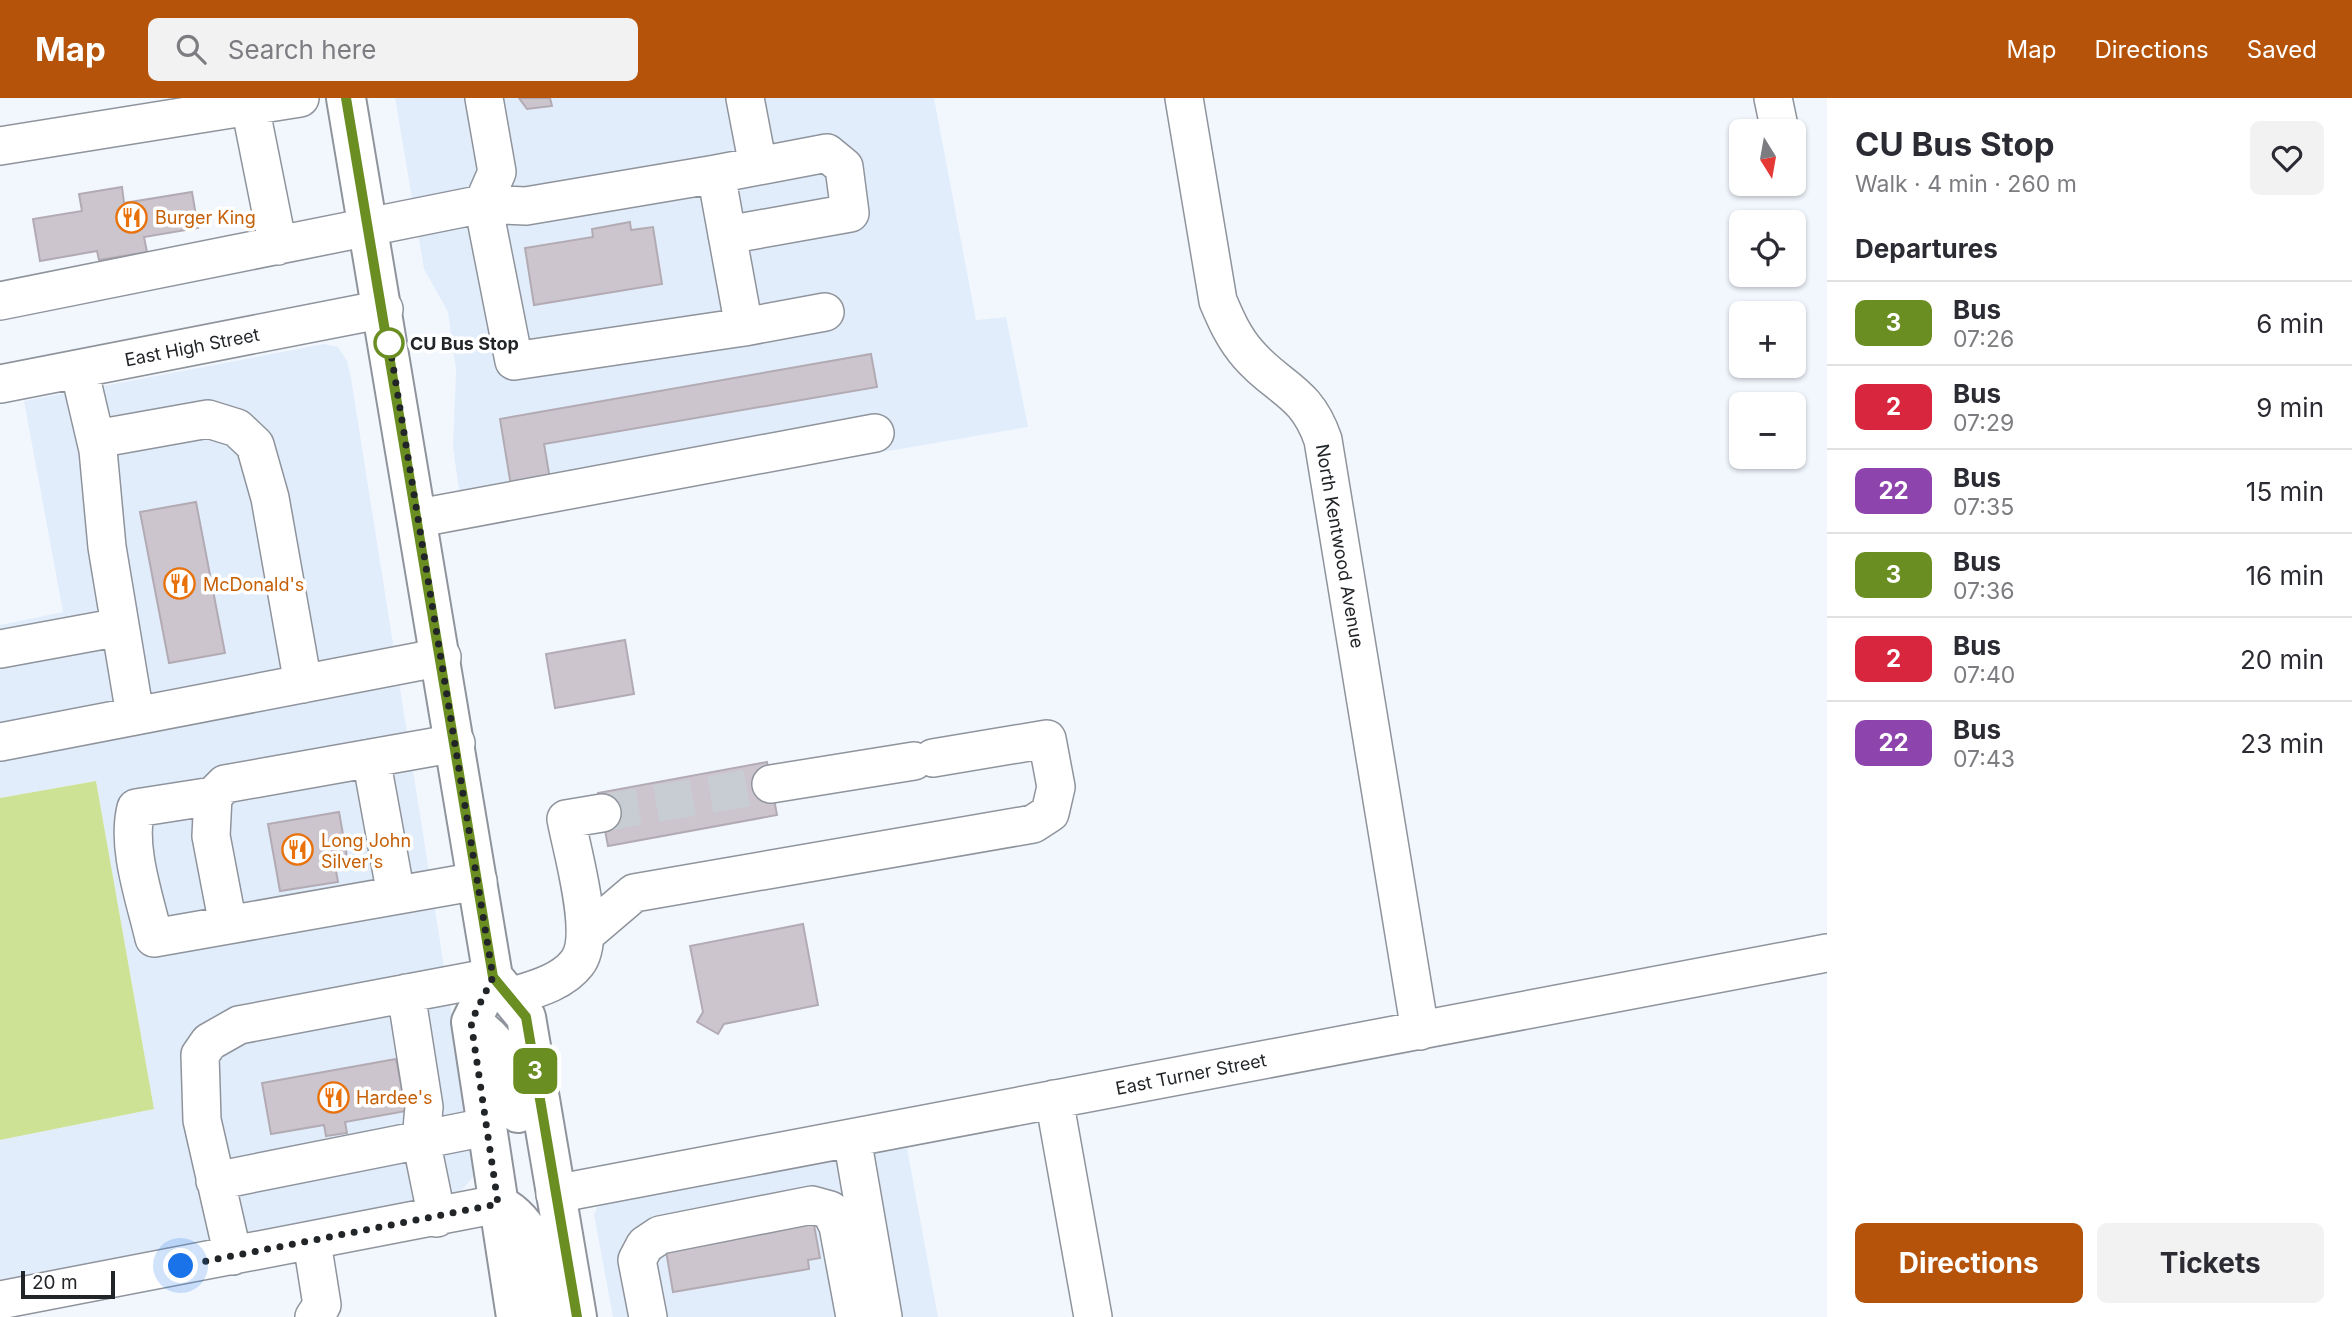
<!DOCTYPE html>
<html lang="en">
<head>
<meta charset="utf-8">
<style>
	body { margin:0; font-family:Inter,sans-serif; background:#f2f2f3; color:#2b2b33; height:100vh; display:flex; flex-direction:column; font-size:26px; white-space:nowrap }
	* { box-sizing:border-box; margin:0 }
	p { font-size:23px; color:#7c7c81 }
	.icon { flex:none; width:38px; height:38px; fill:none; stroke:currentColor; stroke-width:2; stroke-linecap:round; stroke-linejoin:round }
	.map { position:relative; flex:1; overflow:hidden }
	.sheet { display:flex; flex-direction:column; background:#fff; width:525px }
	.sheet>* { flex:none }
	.badge { padding:0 14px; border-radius:10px; font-size:24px; line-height:46px }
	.needle { width:46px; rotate:169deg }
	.buttons { position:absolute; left:1729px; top:21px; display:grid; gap:14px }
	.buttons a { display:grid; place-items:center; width:77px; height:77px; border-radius:10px; background:#fff; box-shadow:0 2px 5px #0004; font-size:35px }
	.scale { position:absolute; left:21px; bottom:18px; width:94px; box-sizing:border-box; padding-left:7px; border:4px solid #222528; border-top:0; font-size:19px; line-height:24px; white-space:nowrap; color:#222528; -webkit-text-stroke:5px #fff; paint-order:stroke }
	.you { position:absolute; width:35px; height:35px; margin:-18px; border:5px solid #fff; border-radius:50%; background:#1a73e8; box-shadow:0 0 0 10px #1a73e833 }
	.map>.badge { position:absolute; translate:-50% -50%; box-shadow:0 0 0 4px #fff }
	h2 { padding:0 28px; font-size:26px; line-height:63px }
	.round { display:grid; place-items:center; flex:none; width:74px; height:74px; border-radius:10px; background:#f2f2f3 }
	.overview { display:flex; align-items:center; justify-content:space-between; height:119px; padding:0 28px }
	h1 { font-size:33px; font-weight:700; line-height:52px }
	.cta { display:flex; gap:14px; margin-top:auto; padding:14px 28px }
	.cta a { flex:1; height:80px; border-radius:10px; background:#b45309; color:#fff; font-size:28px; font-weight:700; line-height:80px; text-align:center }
	.cta a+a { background:#f2f2f3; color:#2b2b33 }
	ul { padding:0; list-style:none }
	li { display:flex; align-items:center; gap:21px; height:84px; padding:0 28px; border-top:2px solid #e1e1e2 }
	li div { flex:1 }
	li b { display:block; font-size:26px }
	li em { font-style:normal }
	li .badge { min-width:77px; font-weight:700; text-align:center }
	header { display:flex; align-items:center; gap:42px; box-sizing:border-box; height:98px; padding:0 35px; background:#b45309; color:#fff }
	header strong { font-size:33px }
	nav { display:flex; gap:38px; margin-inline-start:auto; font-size:24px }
	.search { width:490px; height:63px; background:#f2f2f3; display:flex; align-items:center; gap:18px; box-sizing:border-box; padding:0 24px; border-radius:10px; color:#7c7c81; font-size:26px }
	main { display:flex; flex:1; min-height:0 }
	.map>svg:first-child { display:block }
</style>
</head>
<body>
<header>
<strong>Map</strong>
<div class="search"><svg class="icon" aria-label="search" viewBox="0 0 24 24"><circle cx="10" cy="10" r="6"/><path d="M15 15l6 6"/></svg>Search here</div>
<nav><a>Map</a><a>Directions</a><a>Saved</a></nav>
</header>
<main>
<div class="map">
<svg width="1827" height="1219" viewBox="0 0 1827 1219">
	<rect width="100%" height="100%" fill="#f2f7fe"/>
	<path fill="#e2edfc" d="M395,0H934L976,222L1006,219L1028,329L464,426L453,350L456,272L448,214L424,171Z
		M324,246L338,249L347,263L351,280L474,1058L473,1079L462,1092L436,1102L0,1187V1042L154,1011L96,683L0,700V527L63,514L24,303Z
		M907,1050L938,1219H613L594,1117L598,1107Z"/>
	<path fill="#cee295" d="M96,683L154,1011L0,1042V700Z"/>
	<path fill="#cdc5cd" stroke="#b3abb3" stroke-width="2" d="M550,0L552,8L527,11L519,0Z
		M122,89L124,105L192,94L198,130L144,139L147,154L99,162L97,153L40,163L33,121L82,113L79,96Z
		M630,124L631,132L653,129L662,186L534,207L525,150L593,139L592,131Z
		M871,256L877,289L544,346L551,387L512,394L500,321Z
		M196,404L225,555L169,565L140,414Z
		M625,542L634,596L555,610L546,556Z
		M767,664L777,717L608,748L598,695Z
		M339,714L347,759L334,761L338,784L280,793L268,726Z
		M803,826L818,907L724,926L718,936L697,924L703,914L690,848Z
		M396,961L406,1013L345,1024L347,1035L326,1038L324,1027L271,1036L262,985Z
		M812,1116L820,1160L808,1162L809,1171L673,1194L664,1141Z"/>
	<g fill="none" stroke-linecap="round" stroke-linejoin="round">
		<path stroke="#c8cdd3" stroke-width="37" stroke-dasharray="37 18" stroke-linecap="butt" d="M602,715L771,686"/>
		<defs>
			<path id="minor" d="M745,0L758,68
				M1184,0L1218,203C1226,222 1234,240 1248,256C1278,291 1306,292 1323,342L1420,933
				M1773,0L1780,33
				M250,8L278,148
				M0,48L300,0
				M716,76L526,108L483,106L514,263L744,229L716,76L827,55L844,69L850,115L727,137
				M0,203L483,106L497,74L484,0
				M744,229L825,214
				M79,271L98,352L107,449L135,617
				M0,286L384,211
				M96,341L208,321L237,330L255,347L270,400L303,586
				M419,420L875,335
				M0,551L120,529
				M0,644L442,559
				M456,645L225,686L213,698L211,738L228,827L478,783
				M371,660L396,797
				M771,686L914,663
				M213,698L136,710C126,749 145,801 154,840L228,827
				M587,835L634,795L1033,726L1050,715L1056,689L1047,641L933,660
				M406,895L424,1009L421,1042L437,1120
				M510,899C532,892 562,885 577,865C598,839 572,754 566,721L602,715
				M1054,1001L1093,1219
				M852,1040L883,1219
				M215,1083L486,1029
				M555,1096L1827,855
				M312,1144L322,1207L314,1219
				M233,1158L202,1022L200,957L209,944L239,927L493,879
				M0,1202L498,1106
				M648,1219L637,1162L645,1147L660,1137L812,1107L830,1112L838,1128L855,1219"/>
			<path id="major" d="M346,0L493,879L526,919L577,1219
				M493,879L471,924L516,1219
				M471,924C510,952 510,970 518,1015
				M498,1106C542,1129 541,1174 549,1219"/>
		</defs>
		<use href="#minor" stroke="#8f949c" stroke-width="40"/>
		<use href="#major" stroke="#8f949c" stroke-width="42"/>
		<use href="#minor" stroke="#fff" stroke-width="37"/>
		<use href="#major" stroke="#fff" stroke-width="38"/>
	</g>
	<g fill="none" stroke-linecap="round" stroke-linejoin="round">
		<defs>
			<path id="line" d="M346,0L493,879L526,919L577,1219"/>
		</defs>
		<use href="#line" stroke="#fff" stroke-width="16"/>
		<use href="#line" stroke="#6b8e23" stroke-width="10"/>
		<path stroke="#222528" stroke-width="7" stroke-dasharray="0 12.6" d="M181,1168L498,1106L471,924L493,879L388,237L389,245"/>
	</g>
	<defs>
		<symbol id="restaurant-ring" viewBox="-11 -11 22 22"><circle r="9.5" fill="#fff" stroke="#e8710a" stroke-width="1.5"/><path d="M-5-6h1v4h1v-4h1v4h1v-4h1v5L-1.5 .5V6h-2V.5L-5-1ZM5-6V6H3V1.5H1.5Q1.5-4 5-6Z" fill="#e8710a"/></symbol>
	</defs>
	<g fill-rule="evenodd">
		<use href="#restaurant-ring" x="114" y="102" width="35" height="35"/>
		<use href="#restaurant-ring" x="162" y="468" width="35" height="35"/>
		<use href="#restaurant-ring" x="280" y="734" width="35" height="35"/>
		<use href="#restaurant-ring" x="316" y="982" width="35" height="35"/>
	</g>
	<circle fill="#fff" stroke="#6b8e23" stroke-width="3.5" cx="389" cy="245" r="14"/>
	<g text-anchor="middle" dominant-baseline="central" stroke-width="7" stroke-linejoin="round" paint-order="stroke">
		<g font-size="18" fill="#c56008" stroke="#fff" text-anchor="start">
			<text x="155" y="119">Burger King</text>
			<text x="203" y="486">McDonald's</text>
			<text x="321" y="742">Long John<tspan x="321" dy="21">Silver's</tspan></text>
			<text x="356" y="999">Hardee's</text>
		</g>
		<g font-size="18" font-weight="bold" fill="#222528" stroke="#fff" text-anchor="start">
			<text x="410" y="245">CU Bus Stop</text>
		</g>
		<g font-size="18" fill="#222528" stroke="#fff">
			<text transform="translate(192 249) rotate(-11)">East High Street</text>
			<text transform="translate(1340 448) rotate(80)">North Kentwood Avenue</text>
			<text transform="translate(1191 976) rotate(-11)">East Turner Street</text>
		</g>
	</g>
</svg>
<div class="buttons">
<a><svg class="needle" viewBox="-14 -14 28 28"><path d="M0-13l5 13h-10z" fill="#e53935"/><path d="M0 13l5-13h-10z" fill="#7c7c81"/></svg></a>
<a><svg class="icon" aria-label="locate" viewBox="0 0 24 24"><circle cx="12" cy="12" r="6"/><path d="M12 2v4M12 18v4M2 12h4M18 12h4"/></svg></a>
<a>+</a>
<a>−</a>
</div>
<div class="scale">20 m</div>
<div class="you" style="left:181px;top:1168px"></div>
<b class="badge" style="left:535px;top:973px;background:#6b8e23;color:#fff">3</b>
</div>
<section class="sheet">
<div class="overview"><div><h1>CU Bus Stop</h1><p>Walk · 4 min · 260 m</p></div><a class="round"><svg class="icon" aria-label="heart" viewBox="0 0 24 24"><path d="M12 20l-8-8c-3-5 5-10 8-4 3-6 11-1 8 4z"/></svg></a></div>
<h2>Departures</h2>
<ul>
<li><span class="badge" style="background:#6b8e23;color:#fff">3</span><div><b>Bus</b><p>07:26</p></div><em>6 min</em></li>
<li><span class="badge" style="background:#d7263d;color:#fff">2</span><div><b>Bus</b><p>07:29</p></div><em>9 min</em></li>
<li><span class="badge" style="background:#8e44ad;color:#fff">22</span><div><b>Bus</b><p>07:35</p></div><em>15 min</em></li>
<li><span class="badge" style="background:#6b8e23;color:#fff">3</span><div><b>Bus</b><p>07:36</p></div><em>16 min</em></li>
<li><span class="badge" style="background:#d7263d;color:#fff">2</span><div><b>Bus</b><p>07:40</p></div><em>20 min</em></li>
<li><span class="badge" style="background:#8e44ad;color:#fff">22</span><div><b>Bus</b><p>07:43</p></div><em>23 min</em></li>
</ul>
<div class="cta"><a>Directions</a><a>Tickets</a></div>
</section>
</main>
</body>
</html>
